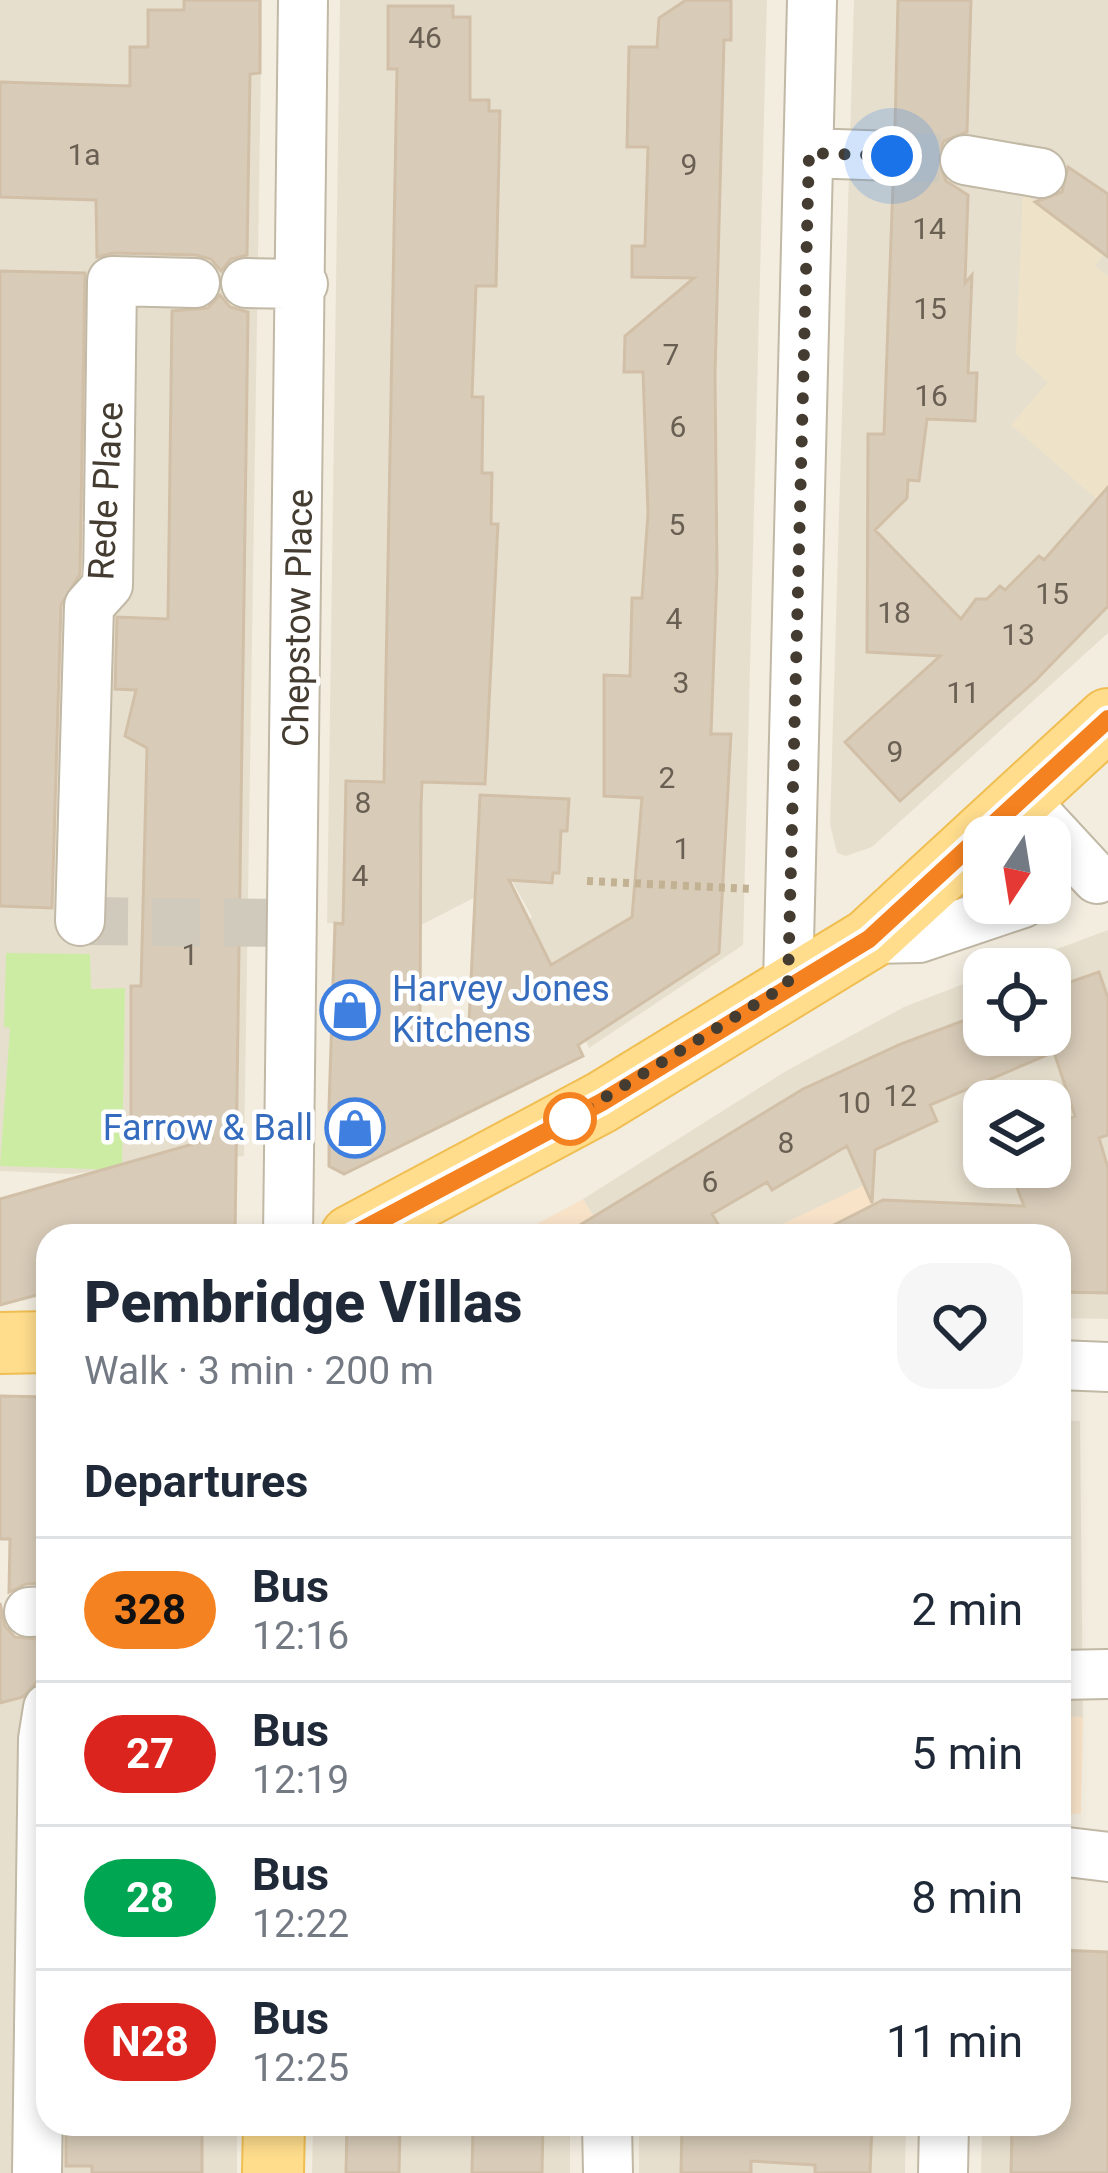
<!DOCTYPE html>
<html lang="en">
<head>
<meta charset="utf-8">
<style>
	body { margin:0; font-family:Roboto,sans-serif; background:#f6f6f7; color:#1f2937; height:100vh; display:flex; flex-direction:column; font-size:45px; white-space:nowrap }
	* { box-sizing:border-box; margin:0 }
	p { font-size:39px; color:#747a83 }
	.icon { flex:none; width:66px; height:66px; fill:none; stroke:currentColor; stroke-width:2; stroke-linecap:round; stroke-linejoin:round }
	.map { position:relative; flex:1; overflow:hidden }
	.side { position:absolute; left:36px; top:1224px; width:1035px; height:912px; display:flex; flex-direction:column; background:#fff; border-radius:36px; box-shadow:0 6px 18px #0003 }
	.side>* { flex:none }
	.badge { padding:0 24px; border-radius:39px; font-size:42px; line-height:78px }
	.needle { width:78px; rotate:192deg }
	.controls { position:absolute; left:963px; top:816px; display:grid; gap:24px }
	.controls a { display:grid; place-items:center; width:108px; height:108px; border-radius:24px; background:#fff; box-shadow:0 6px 18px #0003; font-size:60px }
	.you { position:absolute; width:60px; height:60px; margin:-30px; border:9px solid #fff; border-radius:50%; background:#1a73e8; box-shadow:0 0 0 18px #1a73e833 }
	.map>.badge { position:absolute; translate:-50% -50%; box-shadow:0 0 0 6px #fff }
	h2 { padding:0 48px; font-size:45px; line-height:108px }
	.round { display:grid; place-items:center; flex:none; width:126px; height:126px; border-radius:36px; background:#f6f6f7 }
	.head { display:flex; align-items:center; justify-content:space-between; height:204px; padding:0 48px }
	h1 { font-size:57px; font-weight:800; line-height:90px }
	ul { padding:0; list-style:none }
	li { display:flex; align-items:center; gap:36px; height:144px; padding:0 48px; border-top:3px solid #e0e1e3 }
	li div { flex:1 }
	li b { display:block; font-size:45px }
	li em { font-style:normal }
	li .badge { min-width:132px; font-weight:700; text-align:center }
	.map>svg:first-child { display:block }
</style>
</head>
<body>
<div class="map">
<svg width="1108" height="2173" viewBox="0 0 1108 2173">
	<rect width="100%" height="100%" fill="#f3ede0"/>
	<path fill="#e7dfce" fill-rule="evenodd" d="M0,0H262L244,1156L71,1174L0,1171Z
		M340,0H767L743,945L589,1048L526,922L532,917L511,879L417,927L327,923Z
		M854,0H1108V633L872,847L846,856L837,853L830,824Z
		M1108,930V1319L1059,1318V1236H605L583,1199L786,1071L904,1007L984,976V1035H1050V969H1003ZM984,1101H1050V1167H984Z
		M1059,1421H1080L1083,1717L1059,1716Z
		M0,1691L48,1693V2124H237V2173H0Z
		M313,2124H570V2173H312Z
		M639,2124H906L905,2173H639Z
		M982,2125L1102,2126L1101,2173H981Z"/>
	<path fill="#f8e3c8" d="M873,1181L872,1236H757Z
		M583,1199L605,1236H515Z
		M1059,1716L1083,1717L1081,1814L1059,1813Z"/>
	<path fill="#eee3c8" d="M1023,193L1104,254L1095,266L1108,276V509L1011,425L1048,382L1016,354Z"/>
	<path fill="#cceca4" d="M6,953L90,954L91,989L125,988L122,1170L0,1166L10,1028L4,1027Z"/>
	<path fill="#d8cbb8" stroke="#d1c0a7" stroke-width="3" d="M184,0H260V73L250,74L247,255L231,259L221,271L211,259L196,255L113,253L97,257L96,200L0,197V82L130,86V47H148V10H184Z
		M686,0H731V40H724L715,374L717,572L711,734H731L719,953L578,1045L583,1056L344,1174L329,1166V1107L335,923L343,924L346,781L384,782L397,69H388V6H453V17H470V100H489V111H500L496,286H476L472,397H483L482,473H492L491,524H498L485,784L422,782L421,806L420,1021L469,1022L480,795L569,799L567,831H561L559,873H553L552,883L509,880L551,965L632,917L642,798L604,796V675L630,676L632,598H642L648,513L643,372H624L625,336L694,278L632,277V246H645L648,147H627L629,47H657L659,18Z
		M898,0H971L967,132L944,141L937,156L946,181L968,195L965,283L972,275L968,373H977L975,421L927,419L919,481L908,480L907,498L875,530L961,619L976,599H987L1000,586L1005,590L1039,556L1044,560L1108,487V606L1035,681L900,801L845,742L940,656L867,652L868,434H884L893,184L915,172L920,158L916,142L895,128Z
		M1068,167L1108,194V257L1035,202L1062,192Z
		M0,271L85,273L80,574L61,605L52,908L0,906Z
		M220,295L230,307L248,312L235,1236H48V1292L0,1305V1199L214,1138L131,1136V986H141L147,748L125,736L136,690L115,689L117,617L168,619L172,311L208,308Z
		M1099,972L1108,998V1135L1099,1138L1108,1168V1293L1059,1292V1236H812L883,1200L1024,1206L1009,1167H1050V1126L1075,1116L1054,1052L930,1105L937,1121L875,1150L872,1203L847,1146L772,1190L767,1182L712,1214L725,1236H562L803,1089L901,1044L984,1013V1035H1050V989Z
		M0,1396L48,1397V1583L26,1584L9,1592L10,1539H0Z
		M0,1603L5,1626L15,1637L48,1640V1680L37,1682L23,1697L0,1703Z
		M1059,1950L1108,1952V2173H1011L1012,2131L1059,2126Z
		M66,2124H202V2173H92V2166H66Z
		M347,2124H400L399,2173H346Z
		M498,2124H543L542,2173H472L473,2130H497Z
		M682,2124H872L870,2173H815V2165L751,2161V2173H681Z"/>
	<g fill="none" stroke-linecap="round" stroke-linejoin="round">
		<path stroke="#d0cabd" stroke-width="48" stroke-dasharray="48 24" stroke-linecap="butt" d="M892,156L965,160
			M80,921L293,923"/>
		<defs>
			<path id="minor" d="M809,153L892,156
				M965,160L1041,173
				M246,283L303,284
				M1023,799L1097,879
				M80,921L89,606L108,585L112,281L195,283
				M869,939L919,938L1023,903
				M788,984L812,0
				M288,1236L303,0
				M1059,1365L1108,1367
				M29,1612L48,1611
				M1059,1675L1108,1674
				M1059,1851L1108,1857
				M607,2124L608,2173
				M37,2173L43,1739L48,1708
				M943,2173L944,2124"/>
			<path id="major" d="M351,1236L602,1102L869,939L1108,719
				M0,1343L48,1342
				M273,2173L274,2124"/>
		</defs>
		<use href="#minor" stroke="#c1b8a5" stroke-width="52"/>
		<use href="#major" stroke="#f0be51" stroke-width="64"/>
		<path stroke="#c2b192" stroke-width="8" stroke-dasharray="6 6" stroke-linecap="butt" d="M587,881L753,889"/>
		<use href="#minor" stroke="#fff" stroke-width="48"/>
		<use href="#major" stroke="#ffdd8d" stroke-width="60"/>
	</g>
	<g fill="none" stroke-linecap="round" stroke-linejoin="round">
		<defs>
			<path id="line" d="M351,1236L602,1102L869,939L1108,719"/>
		</defs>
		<use href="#line" stroke="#fff" stroke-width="27"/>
		<use href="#line" stroke="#f58220" stroke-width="18"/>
		<path stroke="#443c31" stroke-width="12" stroke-dasharray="0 21.6" d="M570,1119L788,984L809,153L892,156"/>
	</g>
	<defs>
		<symbol id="shop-ring" viewBox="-11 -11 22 22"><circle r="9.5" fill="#fff" stroke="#3f7fe0" stroke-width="1.5"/><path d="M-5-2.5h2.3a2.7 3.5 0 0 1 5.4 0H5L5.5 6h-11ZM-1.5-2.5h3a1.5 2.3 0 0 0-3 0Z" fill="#3f7fe0"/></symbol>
	</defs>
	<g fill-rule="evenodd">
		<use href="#shop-ring" x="317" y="977" width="66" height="66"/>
		<use href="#shop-ring" x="322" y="1095" width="66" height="66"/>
	</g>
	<circle fill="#fff" stroke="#f58220" stroke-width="6" cx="570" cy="1119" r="24"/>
	<g text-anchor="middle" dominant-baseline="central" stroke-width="9" stroke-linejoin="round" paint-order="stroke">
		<g font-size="30" fill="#696053">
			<text x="425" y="37">46</text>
			<text x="84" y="154">1a</text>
			<text x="689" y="164">9</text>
			<text x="929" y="228">14</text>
			<text x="930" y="308">15</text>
			<text x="671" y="354">7</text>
			<text x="931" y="395">16</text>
			<text x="678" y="426">6</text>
			<text x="677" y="524">5</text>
			<text x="1052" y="593">15</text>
			<text x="894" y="612">18</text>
			<text x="674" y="618">4</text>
			<text x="1018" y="634">13</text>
			<text x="681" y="682">3</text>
			<text x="963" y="692">11</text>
			<text x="895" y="751">9</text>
			<text x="667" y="777">2</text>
			<text x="363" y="802">8</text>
			<text x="682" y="848">1</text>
			<text x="360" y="875">4</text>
			<text x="190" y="954">1</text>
			<text x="900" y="1095">12</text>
			<text x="854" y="1102">10</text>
			<text x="786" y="1142">8</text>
			<text x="710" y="1181">6</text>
		</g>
		<g font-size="36" fill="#443c31" stroke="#fff">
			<text transform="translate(106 491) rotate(-87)">Rede Place</text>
			<text transform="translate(298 618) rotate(-89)">Chepstow Place</text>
		</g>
		<g font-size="36" fill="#366cbe" stroke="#fff" text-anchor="start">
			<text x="392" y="989">Harvey Jones<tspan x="392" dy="41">Kitchens</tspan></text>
			<text x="313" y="1128" text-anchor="end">Farrow &amp; Ball</text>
		</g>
	</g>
</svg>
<div class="controls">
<a><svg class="needle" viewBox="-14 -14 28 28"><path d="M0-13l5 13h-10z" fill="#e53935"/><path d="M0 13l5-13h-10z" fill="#747a83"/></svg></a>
<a><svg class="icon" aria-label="locate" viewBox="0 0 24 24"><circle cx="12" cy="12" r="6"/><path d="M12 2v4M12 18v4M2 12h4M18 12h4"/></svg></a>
<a><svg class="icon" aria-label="layers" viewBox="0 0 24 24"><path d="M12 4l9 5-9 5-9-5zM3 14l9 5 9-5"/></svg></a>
</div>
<div class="you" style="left:892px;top:156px"></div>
<section class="side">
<div class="head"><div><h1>Pembridge Villas</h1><p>Walk · 3 min · 200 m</p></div><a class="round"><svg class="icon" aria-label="heart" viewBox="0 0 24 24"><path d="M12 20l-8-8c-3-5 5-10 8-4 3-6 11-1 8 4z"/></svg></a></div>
<h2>Departures</h2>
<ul>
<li><span class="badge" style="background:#f58220;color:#111">328</span><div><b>Bus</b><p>12:16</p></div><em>2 min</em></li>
<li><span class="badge" style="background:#dc241f;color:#fff">27</span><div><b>Bus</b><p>12:19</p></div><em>5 min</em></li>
<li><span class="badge" style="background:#00a651;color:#fff">28</span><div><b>Bus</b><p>12:22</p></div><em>8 min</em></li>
<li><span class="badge" style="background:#dc241f;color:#fff">N28</span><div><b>Bus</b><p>12:25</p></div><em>11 min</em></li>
</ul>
</section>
</div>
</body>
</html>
